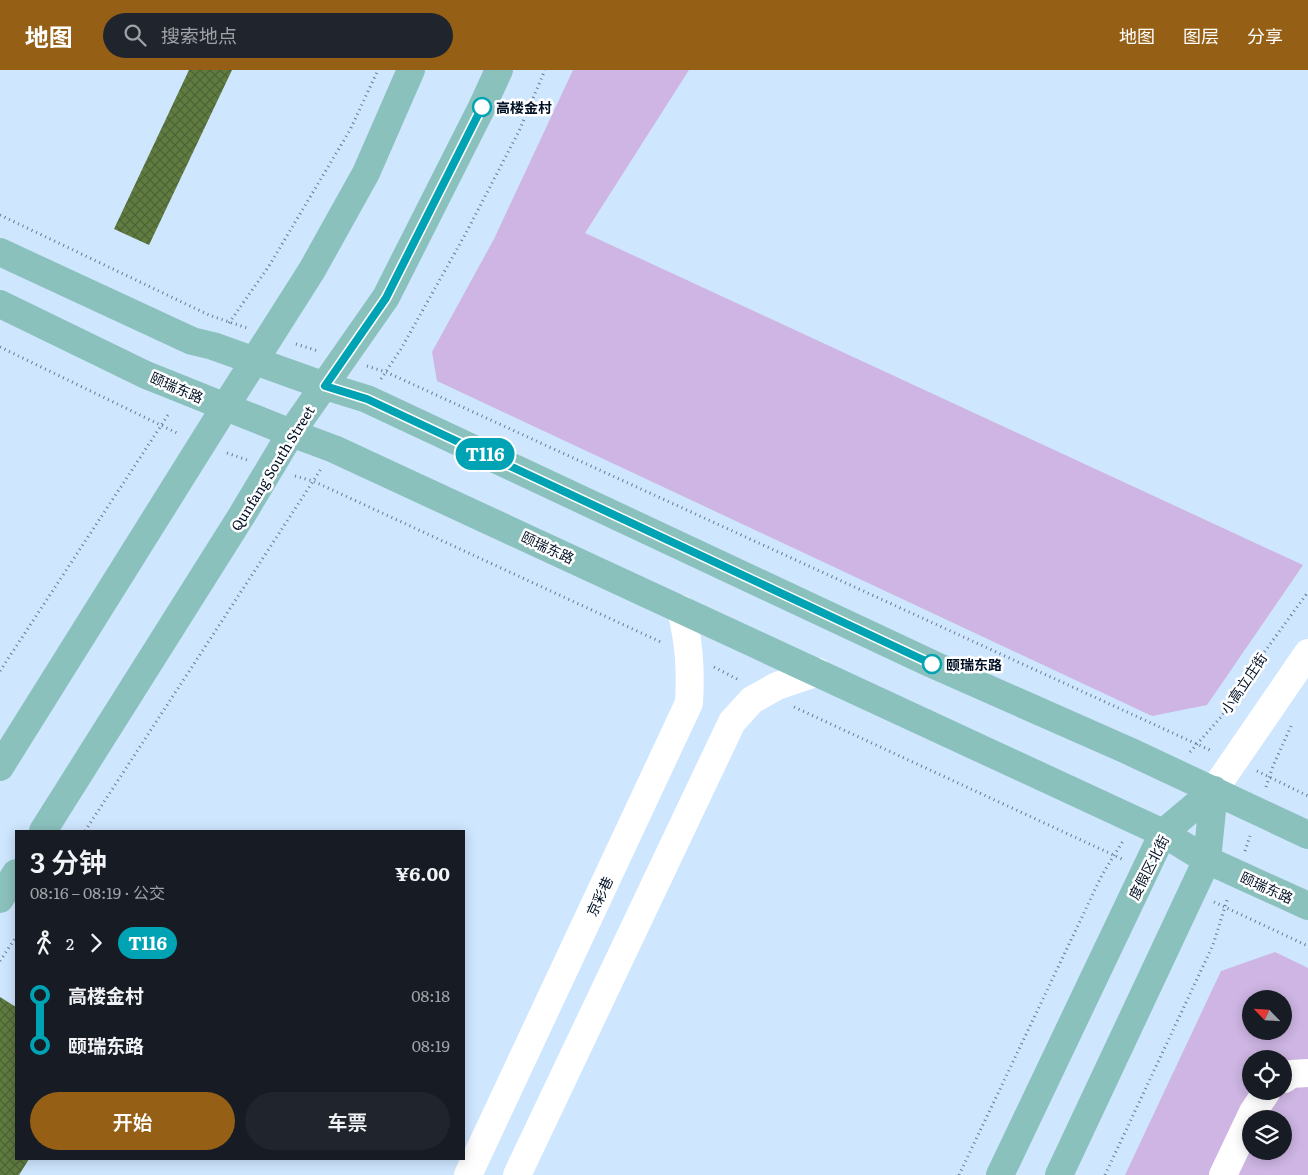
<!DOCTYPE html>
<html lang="zh">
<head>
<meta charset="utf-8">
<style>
	body { margin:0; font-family:Literata,"Noto Sans SC",serif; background:#20242c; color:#f1f3f6; height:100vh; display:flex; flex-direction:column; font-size:19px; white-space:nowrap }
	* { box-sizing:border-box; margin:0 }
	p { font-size:16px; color:#9ea1a6 }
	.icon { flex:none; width:28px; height:28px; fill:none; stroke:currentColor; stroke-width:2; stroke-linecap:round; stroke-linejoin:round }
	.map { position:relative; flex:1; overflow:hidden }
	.sheet { position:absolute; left:15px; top:760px; width:450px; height:330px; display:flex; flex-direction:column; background:#171b24; border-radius:0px; box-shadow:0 2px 12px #0003 }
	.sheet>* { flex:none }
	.badge { padding:0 10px; border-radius:16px; font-size:18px; line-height:32px }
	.needle { width:32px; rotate:295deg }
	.tools { position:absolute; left:1242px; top:920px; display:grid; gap:10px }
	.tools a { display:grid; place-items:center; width:50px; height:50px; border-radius:50%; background:#171b24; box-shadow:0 2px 12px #0003; font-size:25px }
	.map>.badge { position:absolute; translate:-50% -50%; box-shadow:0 0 0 2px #fff }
	.legs { display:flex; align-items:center; gap:8px; height:55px; padding:0 15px; font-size:16px }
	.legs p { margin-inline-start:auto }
	.head { display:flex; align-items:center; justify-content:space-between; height:85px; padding:0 15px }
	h1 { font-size:28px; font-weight:600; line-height:38px }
	.primary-button { display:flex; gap:10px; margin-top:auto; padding:10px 15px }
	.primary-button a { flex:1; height:58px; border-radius:30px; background:#956016; color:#fff; font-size:20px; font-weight:600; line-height:58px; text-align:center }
	.primary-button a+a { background:#20242c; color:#f1f3f6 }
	ul { padding:0 15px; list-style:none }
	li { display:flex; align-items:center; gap:18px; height:50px; font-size:19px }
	li i { display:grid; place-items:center; width:8px; height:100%; margin:0 6px; background:currentColor }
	li i::after { content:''; width:12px; height:12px; margin:-6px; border:4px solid; border-radius:50%; background:#171b24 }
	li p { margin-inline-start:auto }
	li:first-child i { background:linear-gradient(#0000 50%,currentColor 0) }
	li:last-child i { background:linear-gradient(currentColor 50%,#0000 0) }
	header { display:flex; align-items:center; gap:30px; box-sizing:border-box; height:70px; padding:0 25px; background:#956016; color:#fff }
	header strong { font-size:24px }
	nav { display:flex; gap:28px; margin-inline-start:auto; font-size:18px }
	.search { width:350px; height:45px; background:#20242c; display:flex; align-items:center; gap:12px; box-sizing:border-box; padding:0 18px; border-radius:28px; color:#9ea1a6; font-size:19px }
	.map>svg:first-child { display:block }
</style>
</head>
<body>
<header>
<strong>地图</strong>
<div class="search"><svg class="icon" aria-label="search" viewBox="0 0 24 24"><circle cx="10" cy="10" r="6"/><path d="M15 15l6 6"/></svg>搜索地点</div>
<nav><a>地图</a><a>图层</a><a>分享</a></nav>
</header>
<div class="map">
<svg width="1308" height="1105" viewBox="0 0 1308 1105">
	<defs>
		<pattern id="building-cross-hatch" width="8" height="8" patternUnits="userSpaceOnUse" patternTransform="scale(1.25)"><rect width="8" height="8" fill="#607c41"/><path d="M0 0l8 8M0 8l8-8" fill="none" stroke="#4d6436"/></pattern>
	</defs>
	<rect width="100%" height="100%" fill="#cfe6ff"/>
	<path fill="#ceb5e3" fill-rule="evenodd" d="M573,0H689L585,163L1303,495L1207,635L1152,646L437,311L432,282L494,169Z
		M1275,882L1308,898V1105H1125L1221,901ZM1251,929H1284V961H1251ZM1251,989H1284V1021H1251ZM1251,1049H1284V1081H1251Z"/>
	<path fill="url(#building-cross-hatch)" d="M189,0H232L149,175L114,159Z
		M0,927L16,937V1089H29L19,1105H0Z"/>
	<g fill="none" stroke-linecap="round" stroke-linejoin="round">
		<path stroke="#677b92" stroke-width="3" stroke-dasharray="1 4" stroke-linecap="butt" d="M0,145L209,245L247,258
			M229,253L269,196L350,60L378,0
			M296,274L318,281
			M0,277L179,364
			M367,296L386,302L1212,681
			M381,309L401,279L466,163L519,61L545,0
			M227,383L247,390
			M295,406L313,411L663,573
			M714,597L739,610
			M0,601L170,342
			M794,637L1122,789
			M1190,682L1221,647L1263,584L1308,522
			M1257,701L1308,726
			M1266,717L1273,696L1292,654
			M85,761L321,399
			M1245,781L1250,766
			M1214,832L1308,876
			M0,891L16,867
			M959,1105L1102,805L1123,771
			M1105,1105L1213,875L1228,827"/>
		<path stroke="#fff" stroke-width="28" d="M1214,720L1308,583
			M1284,1009L1291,1004L1308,1003
			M468,1105L689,633C691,598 689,573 681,539
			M517,1105L732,652L752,630L777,616L818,602
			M1223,1105L1253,1042L1267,1021"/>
		<path stroke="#8bc1bd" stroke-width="28" d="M0,182L192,271L213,276L325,316L367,329L932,594L1129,681L1308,765
			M0,234L146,305L291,363L334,379L1163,763L1207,790L1308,836
			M0,697L225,337L312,200L366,103L411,0
			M43,761L242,445L291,363L386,227L482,37L499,0
			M0,829L16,803
			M1000,1105L1163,763L1214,720
			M1059,1105L1207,790L1214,720"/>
	</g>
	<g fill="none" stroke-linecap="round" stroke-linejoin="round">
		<defs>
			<path id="line-1" d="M482,37L386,228L325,316L367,329L932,594"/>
		</defs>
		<use href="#line-1" stroke="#fff" stroke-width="11"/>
		<use href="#line-1" stroke="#00a3b4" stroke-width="8"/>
	</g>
	<g fill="#fff" stroke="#00a3b4" stroke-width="2.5">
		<circle cx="482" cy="37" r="9"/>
		<circle cx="932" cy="594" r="9"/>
	</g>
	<g text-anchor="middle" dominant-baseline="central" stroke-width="5" stroke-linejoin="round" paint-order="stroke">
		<g font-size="14" font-weight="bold" fill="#001126" stroke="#fff" text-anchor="start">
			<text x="496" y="37">高楼金村</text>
			<text x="946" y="594">颐瑞东路</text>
		</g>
		<g font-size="14" fill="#001126" stroke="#fff">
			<text transform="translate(177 317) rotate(23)">颐瑞东路</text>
			<text transform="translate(272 398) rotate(-58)">Qunfang South Street</text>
			<text transform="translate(548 477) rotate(25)">颐瑞东路</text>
			<text transform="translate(1243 613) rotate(-56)">小高立庄街</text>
			<text transform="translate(1148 797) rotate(-63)">度假区北街</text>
			<text transform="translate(1267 817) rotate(24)">颐瑞东路</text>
			<text transform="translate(599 826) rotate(-65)">京彩巷</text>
		</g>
	</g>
</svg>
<div class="tools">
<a><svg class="needle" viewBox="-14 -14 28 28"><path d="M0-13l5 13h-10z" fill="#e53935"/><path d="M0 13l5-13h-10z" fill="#9ea1a6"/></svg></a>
<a><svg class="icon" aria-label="locate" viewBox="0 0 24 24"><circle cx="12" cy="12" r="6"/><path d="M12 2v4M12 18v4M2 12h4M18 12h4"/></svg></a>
<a><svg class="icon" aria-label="layers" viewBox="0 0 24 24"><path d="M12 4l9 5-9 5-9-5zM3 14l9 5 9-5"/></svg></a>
</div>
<b class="badge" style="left:485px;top:384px;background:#00a3b4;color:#fff">T116</b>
<section class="sheet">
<div class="head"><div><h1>3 分钟</h1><p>08:16 – 08:19 · 公交</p></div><b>¥6.00</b></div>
<div class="legs"><svg class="icon" aria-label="walk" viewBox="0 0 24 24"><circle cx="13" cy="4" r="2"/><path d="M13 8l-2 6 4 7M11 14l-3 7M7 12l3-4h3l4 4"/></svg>2<svg class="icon" aria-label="forward" viewBox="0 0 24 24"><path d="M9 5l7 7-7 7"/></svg><b class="badge" style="background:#00a3b4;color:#fff">T116</b></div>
<ul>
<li><i style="color:#00a3b4"></i><b>高楼金村</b><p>08:18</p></li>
<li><i style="color:#00a3b4"></i><b>颐瑞东路</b><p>08:19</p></li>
</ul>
<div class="primary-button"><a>开始</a><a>车票</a></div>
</section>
</div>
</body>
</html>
